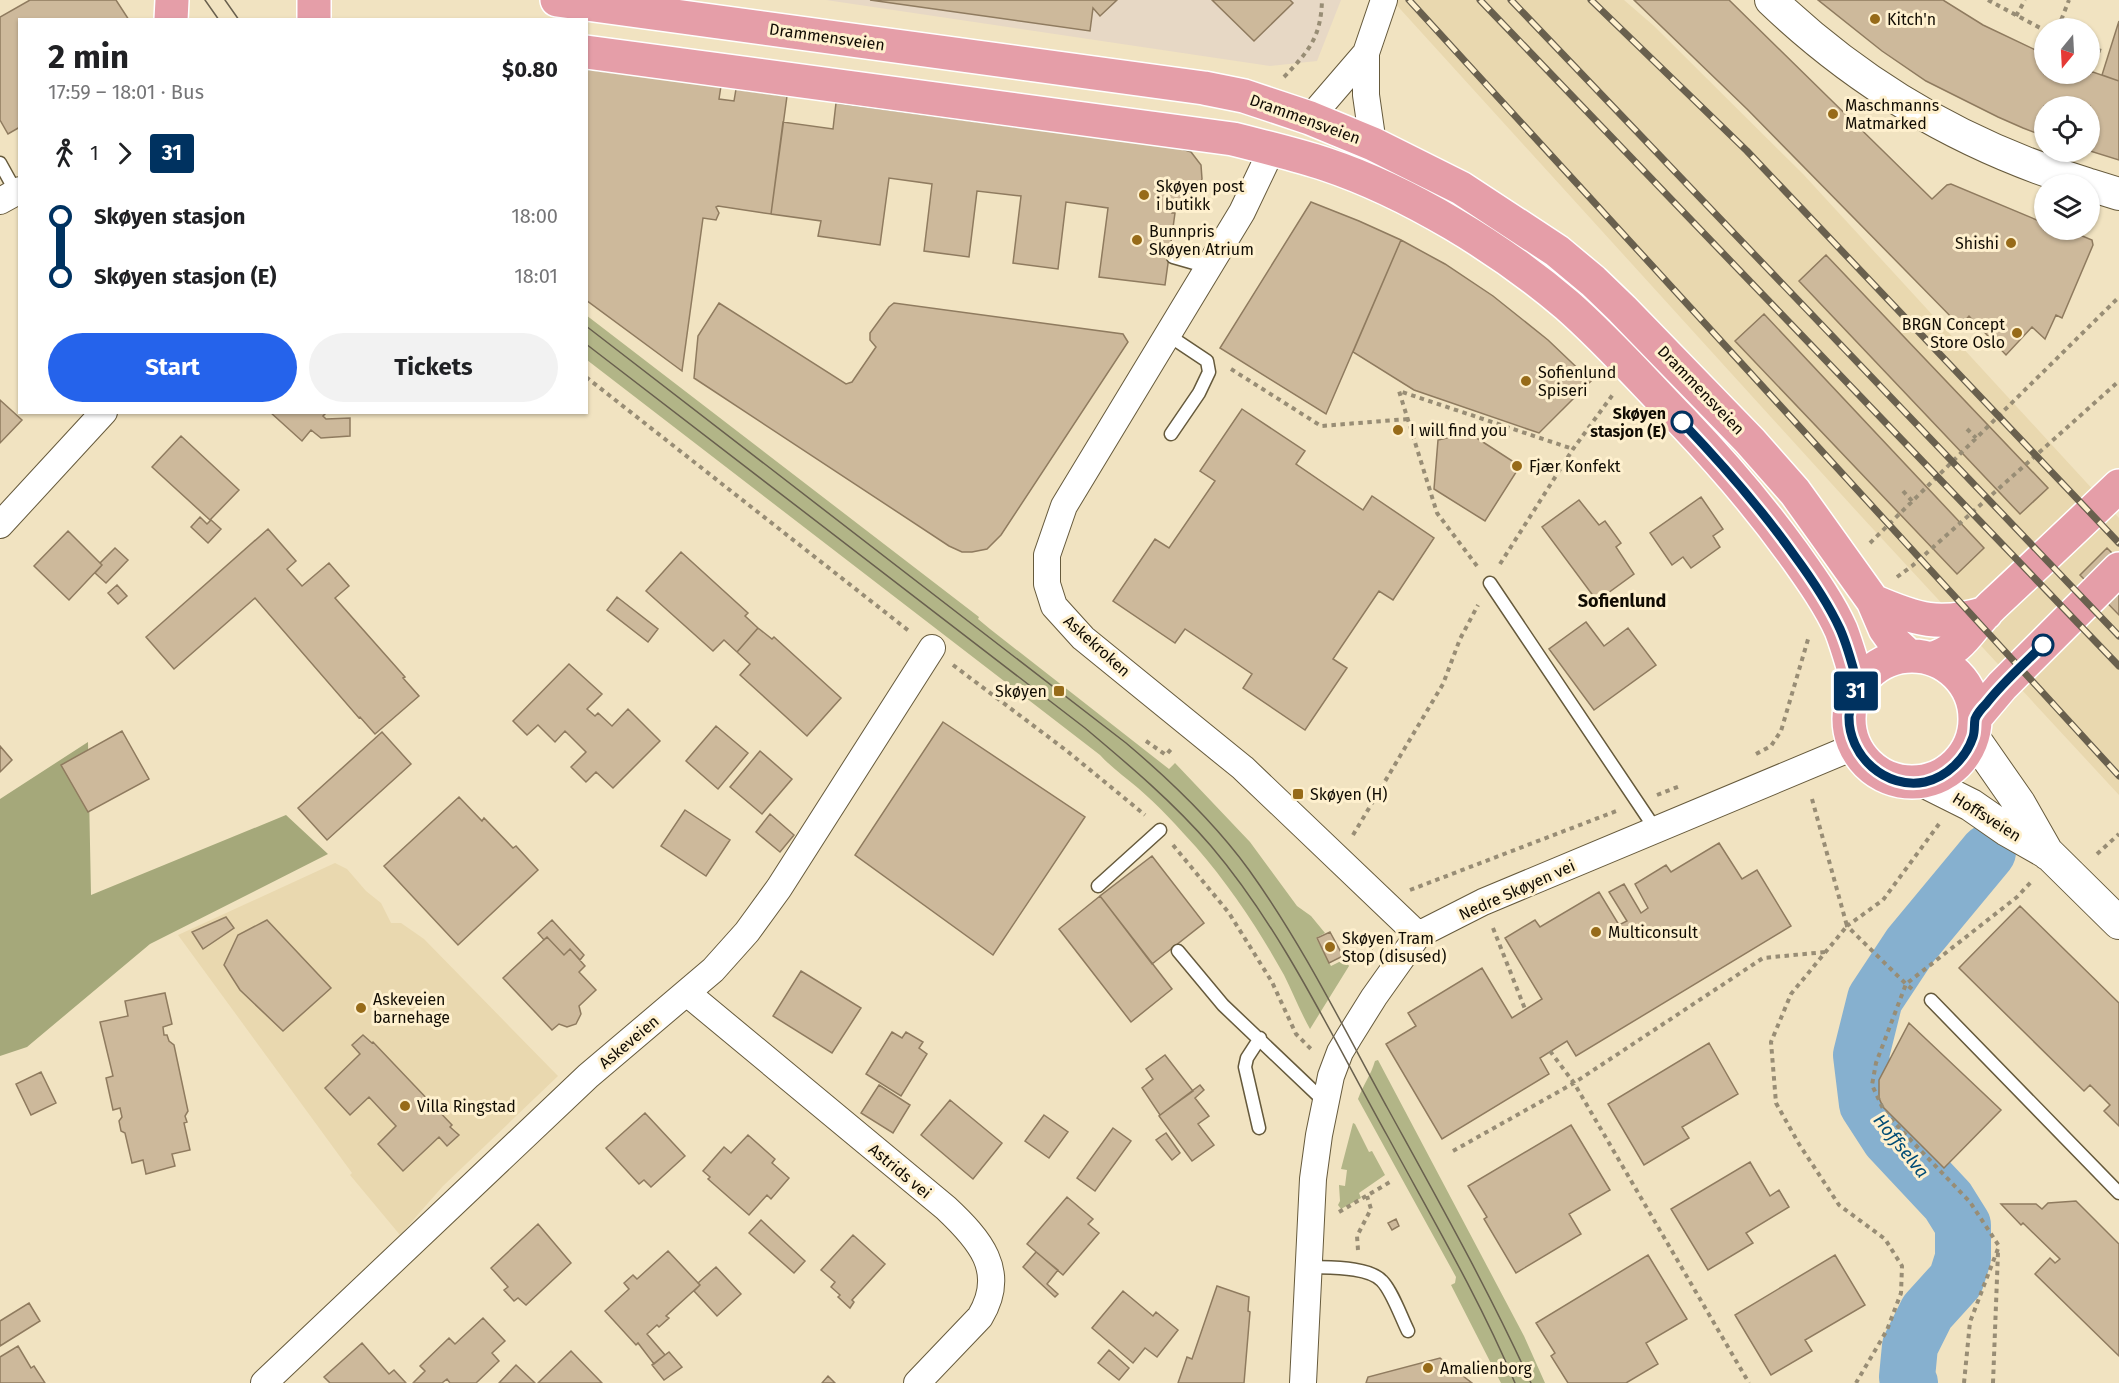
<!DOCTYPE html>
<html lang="en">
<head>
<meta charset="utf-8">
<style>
	body { margin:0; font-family:"Fira Sans",sans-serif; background:#f2f2f2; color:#202124; height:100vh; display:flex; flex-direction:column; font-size:22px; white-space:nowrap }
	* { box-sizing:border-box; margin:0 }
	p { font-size:20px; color:#757577 }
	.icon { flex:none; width:33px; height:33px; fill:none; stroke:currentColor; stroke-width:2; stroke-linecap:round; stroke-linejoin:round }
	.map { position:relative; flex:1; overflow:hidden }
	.panel { position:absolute; left:18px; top:18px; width:570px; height:396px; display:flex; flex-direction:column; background:#fff; border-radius:0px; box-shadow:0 2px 4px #0004 }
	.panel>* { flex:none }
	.badge { padding:0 12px; border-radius:4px; font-size:21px; line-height:39px }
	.needle { width:39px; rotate:198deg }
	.tools { position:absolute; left:2034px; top:18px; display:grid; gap:12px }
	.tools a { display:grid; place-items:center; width:66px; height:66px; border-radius:50%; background:#fff; box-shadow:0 2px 4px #0004; font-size:30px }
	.map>.badge { position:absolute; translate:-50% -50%; box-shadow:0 0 0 3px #fff }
	.legs { display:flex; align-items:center; gap:9px; height:66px; padding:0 30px; font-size:20px }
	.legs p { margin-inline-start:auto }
	.head { display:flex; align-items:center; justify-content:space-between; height:102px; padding:0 30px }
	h1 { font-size:33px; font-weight:700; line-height:45px }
	.action { display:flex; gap:12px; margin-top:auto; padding:12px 30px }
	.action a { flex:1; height:69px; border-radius:36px; background:#2563eb; color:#fff; font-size:24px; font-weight:700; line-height:69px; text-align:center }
	.action a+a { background:#f2f2f2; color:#202124 }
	ul { padding:0 30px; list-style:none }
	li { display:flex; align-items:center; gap:21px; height:60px; font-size:22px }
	li i { display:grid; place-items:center; width:9px; height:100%; margin:0 8px; background:currentColor }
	li i::after { content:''; width:15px; height:15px; margin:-8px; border:4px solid; border-radius:50%; background:#fff }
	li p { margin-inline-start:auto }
	li:first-child i { background:linear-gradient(#0000 50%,currentColor 0) }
	li:last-child i { background:linear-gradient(currentColor 50%,#0000 0) }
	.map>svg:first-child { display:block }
</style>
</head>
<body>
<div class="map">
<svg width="2119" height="1383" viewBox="0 0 2119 1383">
	<rect width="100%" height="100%" fill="#f1e3c1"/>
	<path fill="#e7d8c5" d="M826,0H1341L1317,61L1270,66Z"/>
	<path fill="#e9d8af" d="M1392,0H1624L1654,26L1803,174L2119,518V795L1861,516Z
		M335,863L347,869L366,891L381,903L391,923H401L424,939L558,1076L443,1186L400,1235L350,1175L352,1173L178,935Z"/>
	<path fill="#b2b587" d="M586,315L979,617L978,619L990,629L1169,769L1175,763L1250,842L1297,906L1311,916L1325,933L1316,938L1331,966L1345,959L1349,966L1310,1029C1300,1011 1293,993 1284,975C1259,930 1230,886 1196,847C1178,827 1159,806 1138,788C1125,777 1112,768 1100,755L587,360Z
		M1378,1060L1524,1336L1545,1383H1501L1451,1285L1455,1283L1456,1277L1358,1099C1363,1085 1371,1075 1375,1061Z
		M1353,1123L1355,1124L1369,1152L1372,1151L1385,1175L1359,1193L1361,1198L1341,1209L1338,1205L1340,1201L1339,1185L1345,1186L1347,1170L1341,1169Z"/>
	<path fill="#a5a87a" d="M88,742L91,895L286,815L328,854L150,944L27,1047L0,1056V799Z"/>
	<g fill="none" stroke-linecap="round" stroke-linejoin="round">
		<path stroke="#86b0cf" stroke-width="56" d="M1910,1383L1907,1377L1910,1346L1927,1312L1956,1280L1963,1258V1225L1948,1201L1889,1138L1867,1104L1861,1055L1875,999L1910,946L1988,852"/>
	</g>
	<path fill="#cdb99b" stroke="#8f7b5f" stroke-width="1.5" d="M30,0H116L129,20H20V127L8,134L0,120V17Z
		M870,0H1117L1100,16L1093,8L1090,31Z
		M1212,0H1290L1293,3L1254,41Z
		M1634,0H1729L1932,199L1947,185L1951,184L2044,223V230H2068L2092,240L2093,245L2062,318L2056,315L2045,339L2032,327L2006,355L1969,316L1960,326L1747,109Z
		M1818,0H1943L1983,25L2044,54V74H2090V71L2119,81V160L2090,151V106H2044V136L2023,128L1998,117L1926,81L1882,51Z
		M2119,21V81L2102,75Z
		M586,69L721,86L719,99L734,101L736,89L787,96L771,214L718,206L716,207L719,213L716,220L703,218L682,371L586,300Z
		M836,103L1179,148L1191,152L1201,165L1202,179L1198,189L1188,197L1174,200L1172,213H1175L1165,285L1099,277L1108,208L1066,202L1058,269L1013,263L1021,196L977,191L969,257L924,251L932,184L889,178L880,245L818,236L821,221L771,214L783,122L833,129Z
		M1311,202L1359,221L1401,240L1326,414L1220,348Z
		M1401,240L1445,264L1493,296L1548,340L1591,381L1539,433L1414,390L1353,352Z
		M1826,255L2048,488L2020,514L1799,281Z
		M719,303L846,384L852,382L876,347L870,340V333L889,307L894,303L1123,334L1128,342L1001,535L987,549L972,552H962L949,546L694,378L698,336Z
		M1764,314L1984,548L1957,574L1735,341Z
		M0,400L22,420L0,443Z
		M1242,409L1305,451L1296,464L1363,510L1372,496L1434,538L1393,600L1379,591L1333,659L1347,668L1305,730L1243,688L1252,674L1185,629L1175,643L1113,601L1155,539L1169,548L1215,481L1200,471Z
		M270,412H327L323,416L326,419L350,418V436L321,438L311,430L302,441Z
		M1469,433L1520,466L1485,521L1434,489L1438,440Z
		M181,436L239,490L210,520L152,467Z
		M1701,497L1723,529L1713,536L1720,547L1691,568L1683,557L1672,565L1650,533Z
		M1579,500L1599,525L1605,521L1621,543L1616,547L1634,574L1597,601L1542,527Z
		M200,517L207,524L211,520L221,529L208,543L191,527Z
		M268,529L296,561L287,569L302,586L329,563L349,586L335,598L405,677L403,678L419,696L375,734L360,717L359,718L255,598L174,669L146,637Z
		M68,531L102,565L69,600L34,566Z
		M115,548L128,560L106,583L95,573L102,565L100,563Z
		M2107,548L2119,560V615L2080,575Z
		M681,552L748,613L745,616L758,628L737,652L724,640L713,651L646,591Z
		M117,585L127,596L118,604L108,593Z
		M617,597L658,629L648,642L607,610Z
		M1586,622L1604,646L1628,628L1656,665L1594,710L1549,649Z
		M758,628L772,639L774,637L841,698L807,736L740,675L750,664L737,652Z
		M569,664L602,694L587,709L595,716L598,713L612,726L628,709L660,741L613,788L596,772L586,782L571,767L586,752L565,731L555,742L538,725L527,735L513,721Z
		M943,722L1085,817L993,955L855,855Z
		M716,726L748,753L718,789L686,761Z
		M122,731L149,779L88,812L61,765Z
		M382,732L411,764L327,840L298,808Z
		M0,746L12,760L0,772Z
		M760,751L792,779L762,814L730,787Z
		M459,797L482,821L484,818L513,848L516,846L538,870L458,945L384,866Z
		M685,810L730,840L706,876L661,846Z
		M770,814L794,835L780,852L756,832Z
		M1719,843L1742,879L1757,870L1791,926L1576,1056L1567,1041L1540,1058L1549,1074L1442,1139L1386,1044L1416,1026L1408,1013L1482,968L1512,1018L1542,999L1505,938L1535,920L1540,927L1599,892L1619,925L1627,921L1609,892L1624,884L1641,913L1648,908L1635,884L1666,865L1671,872Z
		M1152,856L1204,923L1152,964L1100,896Z
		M1100,896L1172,989L1131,1022L1059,929Z
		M2020,906L2119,1003V1126L2104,1111L2110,1105L2090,1085L2084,1091L1959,968Z
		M226,917L234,928L203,949L192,932Z
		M267,920L331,988L283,1031L240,990L224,965L238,935Z
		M552,920L584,955L580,960L570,949L564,955L547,937L544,940L538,933Z
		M1330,932L1343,956L1329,963L1317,938Z
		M547,937L564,955L570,949L585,966L579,972L596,990L579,1006L581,1014L576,1024L567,1027L559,1024L552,1030L503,978Z
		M801,971L861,1008L832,1053L773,1016Z
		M165,993L172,1024L163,1027L164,1035H167L169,1041L174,1045L188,1111L185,1116L187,1122L184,1123L190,1150L172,1154L175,1166L146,1174L143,1160L132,1163L125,1133L121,1131L119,1121L122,1117L120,1108L113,1110L106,1078L113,1076L100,1022L128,1016L125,1001Z
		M1909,1023L2001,1110L1944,1168L1883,1107L1879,1098V1080Z
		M892,1032L902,1038L906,1032L923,1042L919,1048L927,1054L901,1096L866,1074Z
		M363,1035L372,1043L373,1042L452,1125L450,1127L459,1135L447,1146L439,1137L403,1171L378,1144L396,1126L369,1097L350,1115L325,1088L360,1054L352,1045Z
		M1709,1043L1738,1094L1682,1127L1689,1138L1644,1165L1608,1104Z
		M1165,1055L1193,1091L1160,1115L1142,1088L1153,1079L1146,1069Z
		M41,1072L56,1103L31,1115L16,1084Z
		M879,1085L910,1105L893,1133L861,1113Z
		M1200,1085L1204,1090L1195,1098L1209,1116L1198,1124L1214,1145L1192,1161L1159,1116Z
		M950,1100L1002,1143L973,1179L921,1135Z
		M645,1113L685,1156L651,1187L644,1180L639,1184L606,1148Z
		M1044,1115L1068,1132L1049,1158L1025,1141Z
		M1571,1125L1610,1190L1569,1214L1581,1234L1516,1273L1484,1219L1487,1217L1468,1186Z
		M1113,1128L1131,1141L1095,1191L1077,1178Z
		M1166,1133L1180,1153L1172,1160L1156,1140Z
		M748,1135L775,1159L772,1163L789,1178L771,1199L767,1195L749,1215L708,1179L710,1177L703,1171L724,1147L731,1153Z
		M1750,1162L1770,1196L1779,1190L1789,1207L1746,1233L1753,1243L1708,1270L1671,1209Z
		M1067,1197L1093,1219L1088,1224L1099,1233L1063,1275L1027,1244Z
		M2076,1201L2119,1244V1356L2035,1274L2050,1258L2055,1263L2060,1259L2023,1223L2021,1225L2001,1204H2036L2042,1209L2048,1203Z
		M1396,1219L1399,1226L1392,1230L1388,1223Z
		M761,1220L805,1261L794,1273L749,1233Z
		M538,1224L571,1263L526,1305L518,1298L514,1301L504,1290L508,1287L491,1268Z
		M853,1235L885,1264L852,1300L854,1302L850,1308L838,1297L840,1295L831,1287L835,1282L821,1270Z
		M668,1251L700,1285L666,1316L669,1318L659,1327L657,1325L647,1334L665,1355L654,1364L638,1343L636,1345L605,1311L629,1289L624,1283L633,1275L637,1279Z
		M1036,1252L1058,1270L1047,1284L1058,1294L1055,1297L1023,1267Z
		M1648,1255L1687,1319L1646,1343L1658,1364L1626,1383H1568L1551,1356L1555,1353L1536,1323Z
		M1835,1255L1865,1305L1805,1340L1812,1351L1771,1375L1735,1315Z
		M716,1267L741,1294L717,1316L694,1291L700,1285L698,1283Z
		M1217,1286L1249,1297L1248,1311L1250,1312L1244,1383H1178L1187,1357L1192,1359Z
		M1123,1291L1153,1316L1156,1312L1178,1330L1157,1357L1145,1348L1133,1363L1092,1328Z
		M29,1303L40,1321L0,1346V1321Z
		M483,1318L505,1341L492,1353L499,1361L476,1383H450L447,1379L442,1383H413L425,1371L420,1366L449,1338L455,1344Z
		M362,1343L389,1374L394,1370L406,1383H330L324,1377Z
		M18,1346L31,1368L34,1366L45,1383H0V1357Z
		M1109,1350L1129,1368L1119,1380L1098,1363Z
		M571,1351L602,1383H538Z
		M669,1352L682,1367L664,1380L652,1365Z
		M1440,1358L1472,1383H1366L1368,1377Z
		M516,1365L535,1383H499Z
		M828,1376L835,1383H822Z"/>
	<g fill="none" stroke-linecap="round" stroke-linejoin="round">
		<defs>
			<path id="service" d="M0,163L16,192
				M1173,257L1208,267
				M1168,335L1207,361L1209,372L1199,393L1171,434
				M1490,583L1656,830
				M1098,886L1160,830
				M1178,951L1223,1005L1325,1102
				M1931,1000L2119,1193
				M1259,1128L1245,1067L1247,1058L1260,1038
				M1309,1267C1328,1268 1368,1266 1382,1281C1392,1291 1401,1317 1408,1331"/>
			<path id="minor" d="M1310,118L1366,53
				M1373,144L1366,95V53L1384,0
				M1272,149L1242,212L1064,506L1047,555V584L1054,606L1083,638L1243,768L1418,935
				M0,201L20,190
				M0,525L104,412
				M687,993L946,1208C979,1239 1008,1271 980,1317L917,1383
				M264,1383L588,1076L713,970L747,932L779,888L932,648
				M1303,1383L1313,1179L1319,1135L1331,1076L1340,1052L1349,1037L1374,997L1418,935L1483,902L1856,746"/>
			<path id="tertiary" d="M1771,0C1862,87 1967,148 2087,184
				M2090,185L2119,194
				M1973,737L2019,803L2048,854
				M1925,782L1971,805L2007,830L2049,854L2119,923"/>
			<path id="primary" d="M557,0L1204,88L1244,96L1310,118L1373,144L1461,188L1557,251L1593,281L1622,309L1750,441L1795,492L1873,601L1885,629L1895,643L1909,656
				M171,20L172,0
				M314,20V0
				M586,52L1233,139C1264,147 1295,154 1325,164C1409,192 1500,248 1567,305C1608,341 1644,382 1682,421C1722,463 1759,506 1793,553C1810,577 1829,603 1841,630C1848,648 1853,668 1859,686
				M1873,601C1917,620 1939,627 1986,613
				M1849 719a63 63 0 1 1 126 0a63 63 0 1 1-126 0Z
				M1931,659C1964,649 1969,628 1992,606C2035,566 2077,526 2119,486
				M1975,718L2002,686L2119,569"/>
		</defs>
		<use href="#service" stroke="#665a3c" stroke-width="15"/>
		<use href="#minor" stroke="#665a3c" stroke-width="28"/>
		<use href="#tertiary" stroke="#665a3c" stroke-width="34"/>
		<use href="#primary" stroke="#fff" stroke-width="36"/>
		<path stroke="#988d75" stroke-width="4" stroke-dasharray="4.5 4.5" stroke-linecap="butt" d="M1988,0L2044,30
			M2016,16L2025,0
			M2058,28L2069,0
			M2090,47L2101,51
			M1284,77C1309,51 1321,37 1322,0
			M1231,369L1321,426L1408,419
			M586,377L909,631
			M1967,429L1976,438
			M1903,491L1912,501
			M1870,543L2119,297
			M1500,564L1573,449L1614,393
			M1477,566L1437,513L1399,391L1573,449
			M1897,577L1912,566L2119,381
			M953,665L1067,751L1145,815
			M1146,741L1166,755L1173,747
			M1756,754L1771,746L1781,731L1809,636
			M1657,795L1680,786
			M1812,799L1847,926L1791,994L1771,1042L1776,1103L1799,1144L1839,1205L1885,1239L1902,1266L1901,1293L1887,1330L1856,1383
			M1353,835L1443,684L1460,639L1478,605
			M1173,845L1229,913L1272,982L1296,1034L1311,1049
			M2097,854L2119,834
			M1410,890L1619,810
			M1493,928L1525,1009
			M1371,949L1378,934
			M1912,989L1906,984L1847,926L1883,900L1939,824
			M1550,1051L1574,1083L1749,1383
			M1453,1151L1574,1083L1763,958L1825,952
			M1339,1212L1390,1182
			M1358,1250L1357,1236L1371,1209L1367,1196
			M1964,1383L1970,1322L1999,1246L1970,1202L1885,1113L1872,1085L1876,1063L1906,984L2017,897L2032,881
			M1993,1383L1998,1252"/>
		<use href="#service" stroke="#fff" stroke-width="12"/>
		<use href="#minor" stroke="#fff" stroke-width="26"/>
		<use href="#tertiary" stroke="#fff" stroke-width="32"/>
		<use href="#primary" stroke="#e59ea8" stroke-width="33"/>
		<path stroke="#69604e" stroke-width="1.5" d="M205,0L219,20
			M225,0L239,20
			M586,326L1126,743C1171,781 1215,823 1249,870C1303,945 1344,1029 1388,1109C1438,1200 1488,1289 1531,1383
			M586,344L1085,728C1129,765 1173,802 1211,846C1284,932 1333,1039 1388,1137C1432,1218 1479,1298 1515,1383"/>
		<defs>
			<path id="rail" d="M1409,0L2119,776
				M1480,0L2119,666
				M1511,0L2119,636
				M1591,0L1747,151L2119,543"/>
		</defs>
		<use href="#rail" stroke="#69604e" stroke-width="7"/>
		<use href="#rail" stroke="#fef0ce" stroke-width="4.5" stroke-dasharray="14" stroke-linecap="butt"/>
	</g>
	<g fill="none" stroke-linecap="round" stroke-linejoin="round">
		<defs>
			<path id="line-1" d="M1682,422C1722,464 1760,507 1794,555C1811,578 1828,603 1840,629C1848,647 1853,667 1858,686C1854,696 1850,706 1849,716C1848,756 1886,790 1925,782C1947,777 1966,758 1973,737C1975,731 1974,725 1975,719C1977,714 1982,708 1986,704C2002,683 2024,664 2043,645"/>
		</defs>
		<use href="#line-1" stroke="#fff" stroke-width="14"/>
		<use href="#line-1" stroke="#003260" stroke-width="9"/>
	</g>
	<g fill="#976b19" stroke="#fef0ce" stroke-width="2">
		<circle cx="1875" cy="19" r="6"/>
		<circle cx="1833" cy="114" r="6"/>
		<circle cx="1144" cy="195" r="6"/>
		<circle cx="1137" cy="240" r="6"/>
		<circle cx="2011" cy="243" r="6"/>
		<circle cx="2017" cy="333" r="6"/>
		<circle cx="1526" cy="381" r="6"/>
		<circle cx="1398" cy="430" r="6"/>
		<circle cx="1517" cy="466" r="6"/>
		<rect x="1053" y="685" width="12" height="12" rx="3"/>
		<rect x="1292" y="788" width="12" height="12" rx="3"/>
		<circle cx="1596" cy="932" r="6"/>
		<circle cx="1330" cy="947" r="6"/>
		<circle cx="361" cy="1008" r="6"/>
		<circle cx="405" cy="1106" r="6"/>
		<circle cx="1428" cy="1368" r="6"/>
	</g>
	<g fill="#fff" stroke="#003260" stroke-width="3">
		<circle cx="1682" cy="422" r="10"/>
		<circle cx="2043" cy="645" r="10"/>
	</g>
	<g text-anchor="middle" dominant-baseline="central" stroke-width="6" stroke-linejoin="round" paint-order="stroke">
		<g font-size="16" fill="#110c03" stroke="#fef0ce" text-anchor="start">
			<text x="1887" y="19">Kitch'n</text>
			<text x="1845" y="105">Maschmanns<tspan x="1845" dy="18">Matmarked</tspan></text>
			<text x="1156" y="186">Skøyen post<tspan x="1156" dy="18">i butikk</tspan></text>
			<text x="1149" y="231">Bunnpris<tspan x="1149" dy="18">Skøyen Atrium</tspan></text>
			<text x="1999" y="243" text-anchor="end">Shishi</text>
			<text x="2005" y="324" text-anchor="end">BRGN Concept<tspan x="2005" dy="18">Store Oslo</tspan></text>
			<text x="1538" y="372">Sofienlund<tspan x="1538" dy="18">Spiseri</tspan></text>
			<text x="1410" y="430">I will find you</text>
			<text x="1529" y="466">Fjær Konfekt</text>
			<text x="1047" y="691" text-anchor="end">Skøyen</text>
			<text x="1310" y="794">Skøyen (H)</text>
			<text x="1608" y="932">Multiconsult</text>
			<text x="1342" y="938">Skøyen Tram<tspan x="1342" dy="18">Stop (disused)</tspan></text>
			<text x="373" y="999">Askeveien<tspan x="373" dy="18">barnehage</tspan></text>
			<text x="417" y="1106">Villa Ringstad</text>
			<text x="1440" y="1368">Amalienborg</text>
		</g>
		<g font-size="16" fill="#110c03" stroke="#fef0ce">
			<text transform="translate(827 37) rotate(8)">Drammensveien</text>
			<text transform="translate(1305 119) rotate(20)">Drammensveien</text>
			<text transform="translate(1701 390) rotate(46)">Drammensveien</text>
			<text transform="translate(1097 646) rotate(42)">Askekroken</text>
			<text transform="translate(1987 817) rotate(32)">Hoffsveien</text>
			<text transform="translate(1517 890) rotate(-24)">Nedre Skøyen vei</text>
			<text transform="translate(629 1042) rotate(-40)">Askeveien</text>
			<text transform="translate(900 1171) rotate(40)">Astrids vei</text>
		</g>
		<g font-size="16" font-weight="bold" fill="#110c03" stroke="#fef0ce" text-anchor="end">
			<text x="1666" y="413">Skøyen<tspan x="1666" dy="18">stasjon (E)</tspan></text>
		</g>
		<g font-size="18" font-weight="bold" fill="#110c03" stroke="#fef0ce">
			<text x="1622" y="601">Sofienlund</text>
		</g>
		<g font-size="18" font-style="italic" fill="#004c75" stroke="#fef0ce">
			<text transform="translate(1901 1146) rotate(51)">Hoffselva</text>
		</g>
	</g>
</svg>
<div class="tools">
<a><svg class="needle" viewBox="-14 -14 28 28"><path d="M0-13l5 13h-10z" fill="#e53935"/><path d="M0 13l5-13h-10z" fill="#757577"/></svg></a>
<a><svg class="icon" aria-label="locate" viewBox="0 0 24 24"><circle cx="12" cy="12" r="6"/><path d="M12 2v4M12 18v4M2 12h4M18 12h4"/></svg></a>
<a><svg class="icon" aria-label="layers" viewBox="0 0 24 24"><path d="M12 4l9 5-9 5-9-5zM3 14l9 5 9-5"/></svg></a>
</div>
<b class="badge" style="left:1856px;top:691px;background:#003260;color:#fff">31</b>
<section class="panel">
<div class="head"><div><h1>2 min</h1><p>17:59 – 18:01 · Bus</p></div><b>$0.80</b></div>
<div class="legs"><svg class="icon" aria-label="walk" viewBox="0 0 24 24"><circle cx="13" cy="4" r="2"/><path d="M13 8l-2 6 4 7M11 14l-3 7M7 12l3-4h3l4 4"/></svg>1<svg class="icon" aria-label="forward" viewBox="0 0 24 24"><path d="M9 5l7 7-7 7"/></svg><b class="badge" style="background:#003260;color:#fff">31</b></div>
<ul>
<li><i style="color:#003260"></i><b>Skøyen stasjon</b><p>18:00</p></li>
<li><i style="color:#003260"></i><b>Skøyen stasjon (E)</b><p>18:01</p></li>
</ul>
<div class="action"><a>Start</a><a>Tickets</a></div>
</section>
</div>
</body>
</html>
